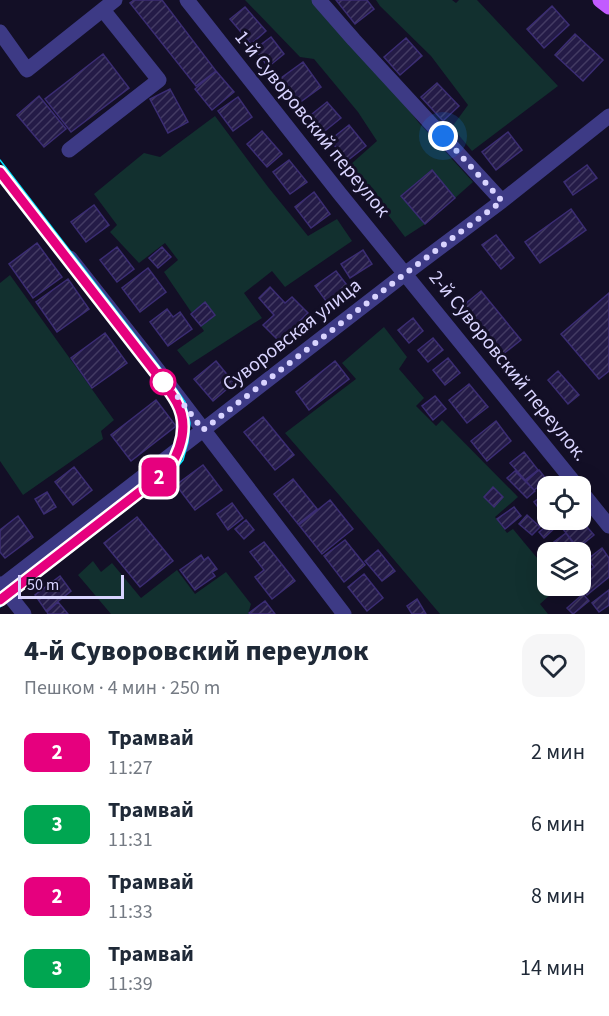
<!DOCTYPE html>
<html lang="ru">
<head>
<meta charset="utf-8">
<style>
	body { margin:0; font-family:"Source Sans 3",sans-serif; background:#f6f6f7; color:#1f2937; height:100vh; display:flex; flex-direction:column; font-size:22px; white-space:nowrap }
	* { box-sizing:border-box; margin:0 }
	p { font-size:20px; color:#747a83 }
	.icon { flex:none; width:33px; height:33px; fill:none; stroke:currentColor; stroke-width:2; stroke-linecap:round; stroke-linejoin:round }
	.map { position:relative; height:614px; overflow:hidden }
	.side { display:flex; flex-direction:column; background:#fff; flex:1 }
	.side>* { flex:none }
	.badge { padding:0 12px; border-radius:9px; font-size:21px; line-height:39px }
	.controls { position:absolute; left:537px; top:476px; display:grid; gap:12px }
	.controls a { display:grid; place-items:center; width:54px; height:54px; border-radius:12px; background:#fff; box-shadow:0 6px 24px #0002; font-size:30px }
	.scale { position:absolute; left:18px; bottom:15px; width:106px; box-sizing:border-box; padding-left:6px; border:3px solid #d9d4ff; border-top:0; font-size:16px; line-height:21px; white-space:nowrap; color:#d9d4ff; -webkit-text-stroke:4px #130f26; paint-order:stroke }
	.you { position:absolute; width:30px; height:30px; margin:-15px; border:4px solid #fff; border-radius:50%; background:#1a73e8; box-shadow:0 0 0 9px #1a73e833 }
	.map>.badge { position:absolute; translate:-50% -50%; box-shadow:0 0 0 3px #fff }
	.round { display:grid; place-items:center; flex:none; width:63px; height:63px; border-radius:18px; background:#f6f6f7 }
	.headline { display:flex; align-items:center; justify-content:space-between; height:102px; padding:0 24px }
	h1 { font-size:28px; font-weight:800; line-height:45px }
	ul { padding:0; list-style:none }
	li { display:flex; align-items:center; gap:18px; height:72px; padding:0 24px }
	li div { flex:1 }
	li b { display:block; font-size:22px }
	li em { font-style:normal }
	li .badge { min-width:66px; font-weight:700; text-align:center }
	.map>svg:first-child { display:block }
</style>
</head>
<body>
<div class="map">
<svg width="609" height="614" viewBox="0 0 609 614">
	<defs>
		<pattern id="building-hatch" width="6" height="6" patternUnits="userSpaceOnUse" patternTransform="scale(1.5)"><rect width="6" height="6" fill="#241b47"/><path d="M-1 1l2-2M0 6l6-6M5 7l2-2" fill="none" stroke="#433b63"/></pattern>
	</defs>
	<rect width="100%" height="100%" fill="#130f26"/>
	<path fill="#12302f" d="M245,0H313L394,90L419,123L473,182L455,198L431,170L401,196L425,224L405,237L350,165L377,141L358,112L314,59L300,57Z
		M376,0H452L456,3L459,0H477L558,86L472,151L452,127L468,105L431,56L380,6Z
		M215,116L268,187L308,236L337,219L352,241L285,287L272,271L244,293L262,318L189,365L177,350L204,331L164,272L178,260L165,243L139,263L110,232L117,225L94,194L144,153L160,157Z
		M10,275L114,420L101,431L103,439L23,495L0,461V283Z
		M384,327L407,357L399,369L424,398L416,406L436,426L442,420L518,497L495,517L507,533L513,529L547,570L548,585H561L540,604L548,614H440L340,496L285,433L356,379L342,363Z
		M93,561L101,572L112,563L141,598L177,570L195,594L226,572L251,604L248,614H111L78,575Z"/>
	<path fill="url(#building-hatch)" stroke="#3b2d73" stroke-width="1.5" d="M134,0H162L216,71L196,86L130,3Z
		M336,0H367L374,9L355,24Z
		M552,6L569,25L544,48L527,29Z
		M245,7L266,31L251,44L230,19Z
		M575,34L603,60L583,81L555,55Z
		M271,37L284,54L268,67L255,49Z
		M406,38L422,56L400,75L384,57Z
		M103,54L129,88L71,132L45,99Z
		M303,62L321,87L295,106L277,81Z
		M216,71L234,92L212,110L195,89Z
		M437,83L459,106L443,121L421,97Z
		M170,89L188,122L168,133L150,99Z
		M39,96L66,129L44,147L17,115Z
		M238,97L252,117L233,131L218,111Z
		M327,102L341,118L321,134L307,118Z
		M349,125L366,146L347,161L330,140Z
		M262,131L282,154L267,167L247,144Z
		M508,132L522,150L496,170L482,152Z
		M289,160L307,182L290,194L273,172Z
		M587,165L597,178L573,195L564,182Z
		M432,170L455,198L425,224L401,196Z
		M314,192L330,214L311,228L295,207Z
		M94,205L109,225L86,242L71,222Z
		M571,209L586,230L540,263L525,242Z
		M496,235L514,258L501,269L482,245Z
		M37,243L62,277L33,298L9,264Z
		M117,247L134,269L117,282L100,260Z
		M162,247L171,257L158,268L149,258Z
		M363,250L372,264L350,278L341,264Z
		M148,268L166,292L140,312L122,288Z
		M336,271L350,289L329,305L315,286Z
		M68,279L89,309L57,332L36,302Z
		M270,287L285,303L292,297L308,313L279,341L263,325L274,315L259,298Z
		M481,291L521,340L498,358L459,309Z
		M609,293V371L599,379L561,334Z
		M205,302L215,315L201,326L191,314Z
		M167,309L173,317L180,312L192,329L168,346L150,322Z
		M413,318L423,331L409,343L398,330Z
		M105,333L127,363L92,388L71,358Z
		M433,338L443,350L428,362L418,350Z
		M448,358L460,373L445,385L433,370Z
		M216,361L234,383L213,401L194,379Z
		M335,361L349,379L309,410L296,392Z
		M558,371L579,395L568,404L548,380Z
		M469,384L488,407L467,423L449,400Z
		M435,396L446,409L433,420L422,406Z
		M156,400L176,426L131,461L111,435Z
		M263,417L294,455L275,470L244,432Z
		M496,421L511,441L487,461L471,441Z
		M524,452L538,470L525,480L510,463Z
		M203,465L222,490L195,510L176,485Z
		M74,467L92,490L73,505L55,482Z
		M539,470L547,480L534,490L526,481Z
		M515,471L535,491L527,498L507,478Z
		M293,479L317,509L298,524L274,494Z
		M493,487L503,497L494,507L484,497Z
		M548,491V516L546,518L534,502Z
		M47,492L56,507L44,514L35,499Z
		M330,500L353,529L322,554L299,525Z
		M232,503L243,518L228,530L217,514Z
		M514,507L521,516L505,529L497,519Z
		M527,515L540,527L532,535L519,524Z
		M18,516L33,537L5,558L0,552V530Z
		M137,517L173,561L140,587L104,543Z
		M555,519H580L594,535L578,548Z
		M246,520L254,530L244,539L235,529Z
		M552,522L556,527L544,538L539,532Z
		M566,533L573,543L562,552L554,542Z
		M345,540L365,565L344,582L324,556Z
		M264,542L295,581L272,599L255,577L264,570L250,552Z
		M602,548L609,558V577L587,595L579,585H580V578L594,567L588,559Z
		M378,550L395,571L382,581L365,561Z
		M201,555L204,560L208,557L217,569L212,572L215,576L195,590L180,570Z
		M364,574L383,598L367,611L348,587Z
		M60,576L71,591L46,611L35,595Z
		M609,590V605L599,612L592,603Z
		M583,594L589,601L573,614L567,608Z
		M417,599L426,614H412L407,606Z
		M265,601L275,614H250L249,613Z
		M58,602L68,614H48L47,612Z"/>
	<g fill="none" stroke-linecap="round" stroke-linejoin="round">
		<path stroke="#3d3a85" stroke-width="15" d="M187,0L340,194L577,486
			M319,0L354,40L502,201
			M0,32L27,70L115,0
			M69,150L159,80L103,10
			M70,258L144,352L344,614
			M580,490L609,526
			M0,584L24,614
			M0,587L406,273L502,201L609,116"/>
		<path stroke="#c25bff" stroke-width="15" d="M600,0L609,7"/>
		<path stroke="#00e5ff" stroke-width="1.5" d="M0,160L172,383L185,402L190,423L188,442L183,460L172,474L0,607"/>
	</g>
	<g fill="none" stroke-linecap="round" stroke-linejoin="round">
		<defs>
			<path id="line" d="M0,172L166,386C170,392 174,397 177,403C189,425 181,449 169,469L0,600"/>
		</defs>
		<use href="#line" stroke="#fff" stroke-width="14"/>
		<use href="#line" stroke="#e6007e" stroke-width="9"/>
		<path stroke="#d9d4ff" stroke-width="6" stroke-dasharray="0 10.8" d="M163,382L168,384L203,430L406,273L502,201L443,136"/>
	</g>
	<circle fill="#fff" stroke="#e6007e" stroke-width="3" cx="163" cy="382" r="12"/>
	<g text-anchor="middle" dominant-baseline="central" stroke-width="6" stroke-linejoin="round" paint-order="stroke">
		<g font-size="20" fill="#d9d4ff" stroke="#130f26">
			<text transform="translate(312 124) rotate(51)">1-й Суворовский переулок</text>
			<text transform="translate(292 335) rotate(-38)">Суворовская улица</text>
			<text transform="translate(508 366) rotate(51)">2-й Суворовский переулок.</text>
		</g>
	</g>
</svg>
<div class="controls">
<a><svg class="icon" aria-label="locate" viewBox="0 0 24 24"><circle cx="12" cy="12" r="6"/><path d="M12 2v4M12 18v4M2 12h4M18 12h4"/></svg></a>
<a><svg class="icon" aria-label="layers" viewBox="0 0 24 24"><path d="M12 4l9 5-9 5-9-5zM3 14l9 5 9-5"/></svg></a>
</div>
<div class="scale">50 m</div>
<div class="you" style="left:443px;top:136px"></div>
<b class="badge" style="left:159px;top:477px;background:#e6007e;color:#fff">2</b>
</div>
<section class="side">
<div class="headline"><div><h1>4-й Суворовский переулок</h1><p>Пешком · 4 мин · 250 m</p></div><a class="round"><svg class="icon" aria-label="heart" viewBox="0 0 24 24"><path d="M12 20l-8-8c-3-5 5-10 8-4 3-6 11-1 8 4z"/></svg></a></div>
<ul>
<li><span class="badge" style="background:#e6007e;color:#fff">2</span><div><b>Трамвай</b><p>11:27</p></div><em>2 мин</em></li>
<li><span class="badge" style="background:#00a651;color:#fff">3</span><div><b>Трамвай</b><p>11:31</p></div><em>6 мин</em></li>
<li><span class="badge" style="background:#e6007e;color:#fff">2</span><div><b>Трамвай</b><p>11:33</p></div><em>8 мин</em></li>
<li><span class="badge" style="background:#00a651;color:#fff">3</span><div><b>Трамвай</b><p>11:39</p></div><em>14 мин</em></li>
</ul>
</section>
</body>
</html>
